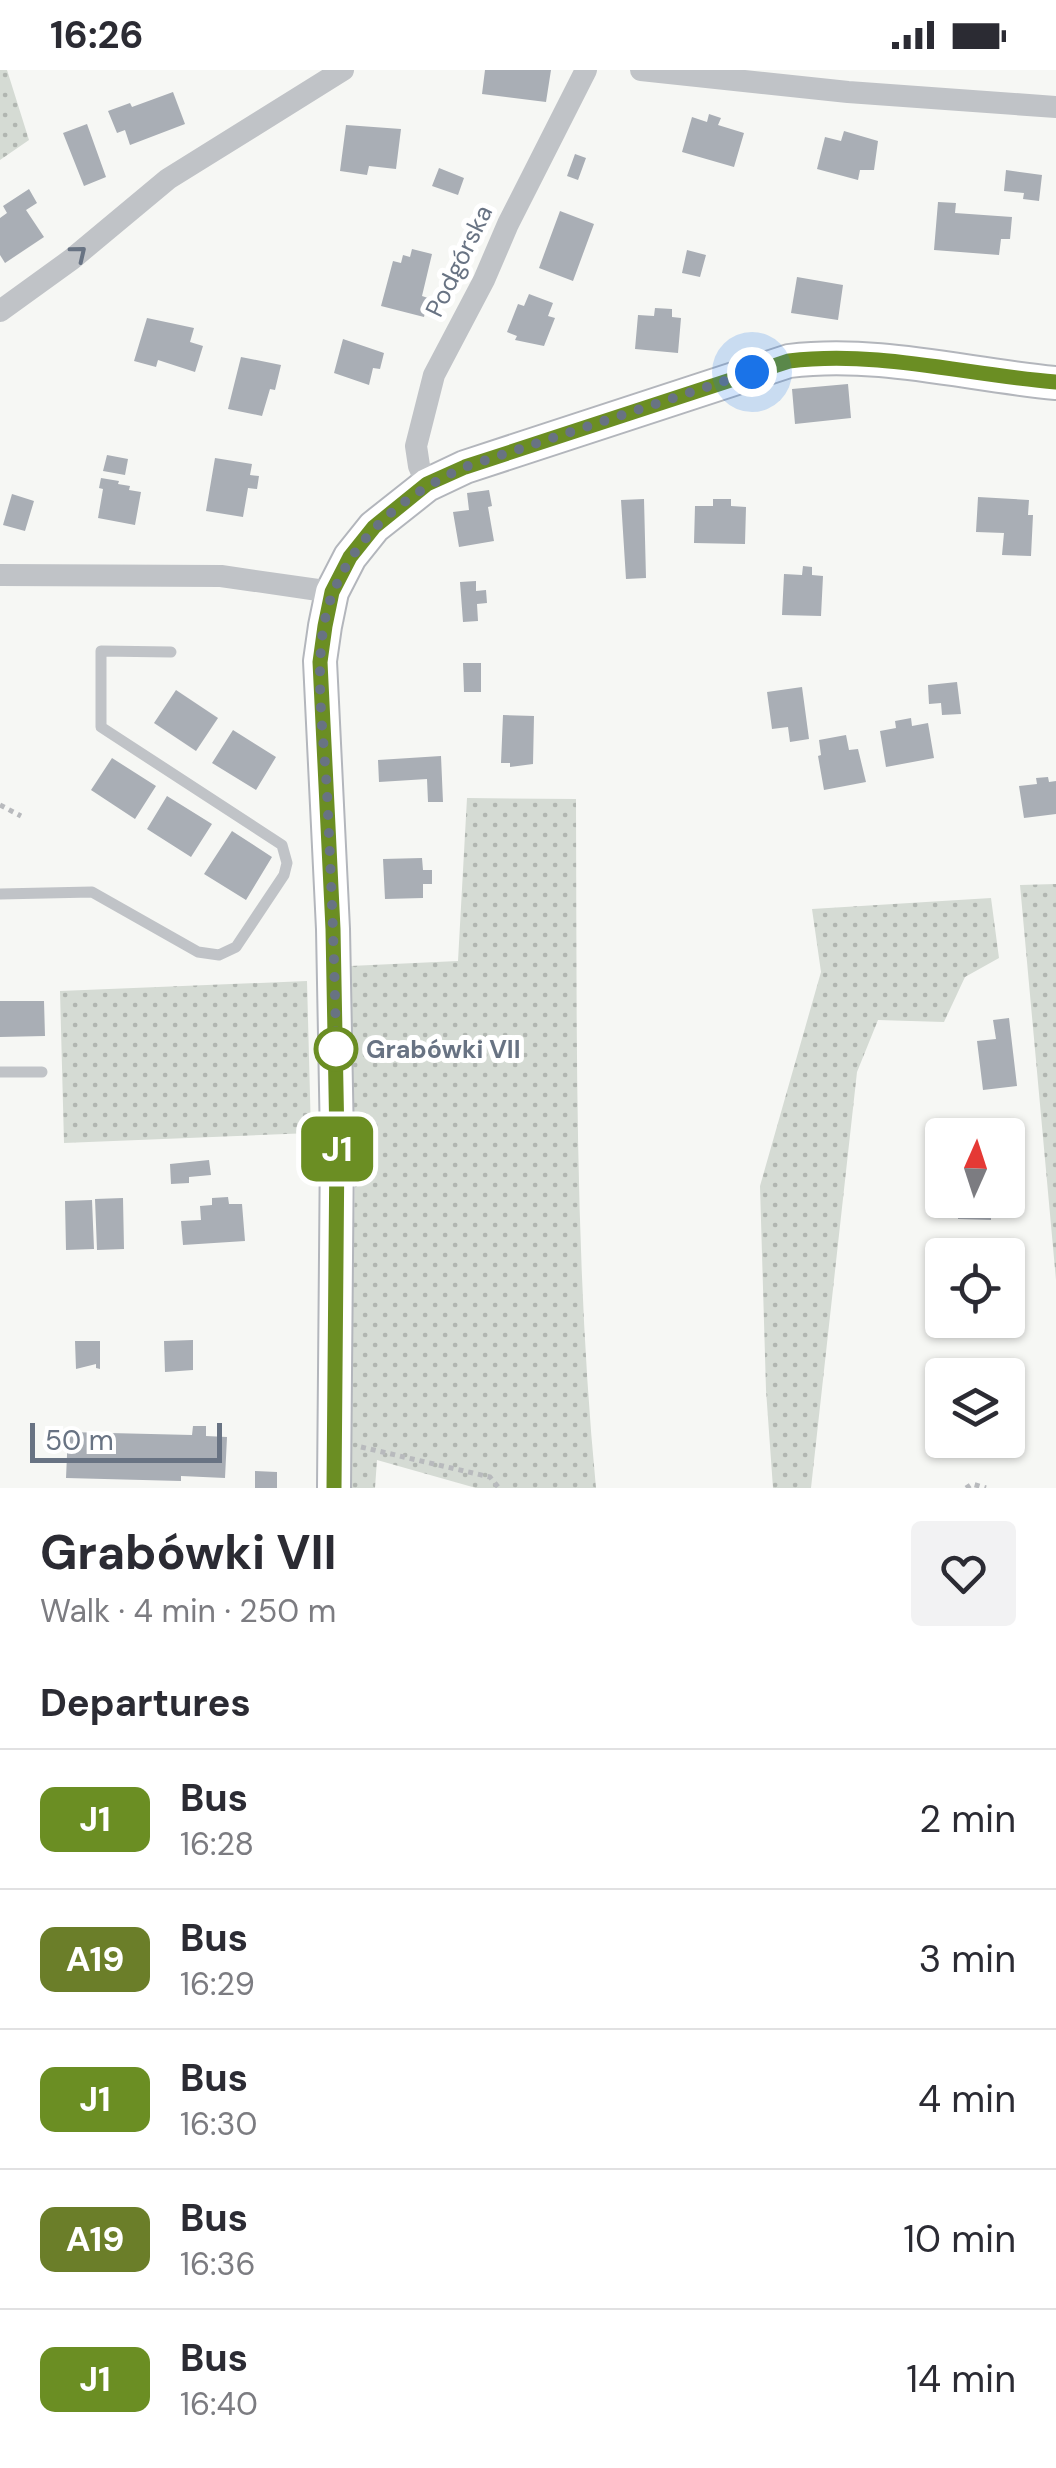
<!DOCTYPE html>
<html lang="en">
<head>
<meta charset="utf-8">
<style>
	body { margin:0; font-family:"DM Sans",sans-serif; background:#f2f2f3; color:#2b2b33; height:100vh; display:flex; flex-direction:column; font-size:38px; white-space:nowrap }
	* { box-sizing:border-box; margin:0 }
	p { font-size:32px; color:#7c7c81 }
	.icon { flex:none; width:55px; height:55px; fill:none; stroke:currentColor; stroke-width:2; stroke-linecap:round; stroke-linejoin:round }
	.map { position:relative; height:1418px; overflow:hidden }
	.side { display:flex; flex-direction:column; background:#fff; flex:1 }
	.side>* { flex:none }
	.badge { padding:0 20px; border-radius:15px; font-size:35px; line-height:65px }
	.needle { width:65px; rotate:3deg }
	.buttons { position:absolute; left:925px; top:1048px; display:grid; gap:20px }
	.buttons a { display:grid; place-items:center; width:100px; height:100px; border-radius:10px; background:#fff; box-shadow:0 2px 8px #0004; font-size:50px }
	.scale { position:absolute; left:30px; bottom:25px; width:192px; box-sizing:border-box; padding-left:10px; border:5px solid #687383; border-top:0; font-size:28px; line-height:35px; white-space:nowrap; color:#687383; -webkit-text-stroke:8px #fff; paint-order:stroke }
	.you { position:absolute; width:50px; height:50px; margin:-25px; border:8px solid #fff; border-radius:50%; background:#1a73e8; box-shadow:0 0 0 15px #1a73e833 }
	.map>.badge { position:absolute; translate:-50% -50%; box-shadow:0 0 0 5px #fff }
	h2 { padding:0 40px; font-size:38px; line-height:90px }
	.round { display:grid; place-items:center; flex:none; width:105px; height:105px; border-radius:10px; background:#f2f2f3 }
	.head { display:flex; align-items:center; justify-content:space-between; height:170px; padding:0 40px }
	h1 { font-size:48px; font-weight:700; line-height:75px }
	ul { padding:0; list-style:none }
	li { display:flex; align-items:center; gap:30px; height:140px; padding:0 40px; border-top:2px solid #e1e1e2 }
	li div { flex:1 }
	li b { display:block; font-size:38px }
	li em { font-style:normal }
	li .badge { min-width:110px; font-weight:700; text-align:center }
	.status { display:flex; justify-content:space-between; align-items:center; height:70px; padding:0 50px; background:#fff; direction:ltr }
	.status svg { height:28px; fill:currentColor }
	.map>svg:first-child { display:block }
</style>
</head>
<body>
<div class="status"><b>16:26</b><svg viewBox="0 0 49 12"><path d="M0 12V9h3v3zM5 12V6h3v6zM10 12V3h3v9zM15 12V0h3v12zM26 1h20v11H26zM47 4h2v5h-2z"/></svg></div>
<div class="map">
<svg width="1056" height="1418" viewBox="0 0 1056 1418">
	<defs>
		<pattern id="grass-dots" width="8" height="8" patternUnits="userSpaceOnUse" patternTransform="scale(2.5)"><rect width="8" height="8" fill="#d5dbd4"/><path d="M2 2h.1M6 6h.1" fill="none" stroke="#b1b6b1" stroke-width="1.8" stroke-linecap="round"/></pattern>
	</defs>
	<rect width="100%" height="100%" fill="#f6f7f4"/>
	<path fill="url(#grass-dots)" d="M0,0H7L29,70L0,90Z
		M467,728L576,729C577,958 574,1189 596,1418H476L377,1390L375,1418H349L355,1101L350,896L458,891Z
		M1056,814V1210L1020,815Z
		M991,828L999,888L965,907L944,952L878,950L857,1002L811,1418H773L766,1320L760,1116L821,902L812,839Z
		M307,911L311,1063L64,1073L60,921Z"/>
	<path fill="#a9aeb5" d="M485,0H551L546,32L482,24Z
		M173,22L185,54L130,75L125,60L117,63L108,41L130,33L132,37Z
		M709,44L721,48L718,55L744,63L734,97L682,82L692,47L707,52Z
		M87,54L106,107L84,116L63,63Z
		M346,55L401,59L396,99L369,96L367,105L340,101Z
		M844,61L878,71L874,100H860L858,110L817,99L825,67L841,71Z
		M575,84L586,88L578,110L567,106Z
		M439,98L464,108L458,125L432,116Z
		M1006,100L1042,105L1039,131L1023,129L1024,123L1004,121Z
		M29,119L37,133L26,140L44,167L5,193L0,185V148L7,143L3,136Z
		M938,132L956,133L955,143L1012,147L1010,169H1001L999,185L934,180Z
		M560,141L594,154L573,211L539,198Z
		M412,179L432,184L422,226L428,228L424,247L381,236L393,191L401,193L403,185L410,187Z
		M687,180L706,185L700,207L682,203Z
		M797,207L843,215L838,250L791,243Z
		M529,224L553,233L548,246L555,248L544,276L515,270L517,266L507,262L518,234L524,236Z
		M655,238L672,239V247L681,248L678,283L635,279L638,245L654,246Z
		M147,248L194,258L190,272L203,276L195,302L158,290L156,297L134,291Z
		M343,269L384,283L380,299L373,298L369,315L334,303Z
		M241,287L281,295L275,320L270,319L262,346L228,339Z
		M848,314L851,348L795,354L792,319Z
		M107,385L128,389L125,405L103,401Z
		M215,388L252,394L250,405L259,406L257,419L248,418L243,447L206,441Z
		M101,408L119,411L118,414L130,416L129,420L141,422L135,455L98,448L103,419L99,418Z
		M489,420L492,436L488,437L494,471L459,477L453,442L469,440L467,423Z
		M12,424L34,431L25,461L3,455Z
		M978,427L1029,430L1028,445H1033L1031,486L1002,485L1004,463L976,462Z
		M644,429L646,508L626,509L621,430Z
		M713,429H731V436L746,437L745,474L694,473L695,436H713Z
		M803,496L812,497V505L823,506L821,546L782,545L784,504L802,505Z
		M476,511V521L486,520L487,533L477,534L478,551L463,552L460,512Z
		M463,593H481V622H464Z
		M957,612L961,644L942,645L941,633L929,634L928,615Z
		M802,617L809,669L790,672L788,657L772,659L767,622Z
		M176,620L218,648L196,681L154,653Z
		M503,645L534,646L533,694L510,697V693H501Z
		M911,648L912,656L928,653L934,688L886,697L880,661L896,658L895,651Z
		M233,660L276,687L256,720L212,693Z
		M846,665L849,680L858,679L866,712L824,720L818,686L821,685L819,670Z
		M441,686L443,732H428L427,709L379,712L378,690Z
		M112,688L156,716L135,749L91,720Z
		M1048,707L1049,712L1056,711V744L1024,748L1019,716L1037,714L1036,708Z
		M167,726L212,754L191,787L147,759Z
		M232,761L272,787L246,830L204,804Z
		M422,788L423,800H432V814H423V828L385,829L383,789Z
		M0,931H44L45,966L0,967Z
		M1009,948L1017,1016L983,1020L977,971L996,969L993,950Z
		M209,1090L211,1105L189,1107V1113L171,1114L170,1094Z
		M228,1127L229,1134H242L245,1171L183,1175L181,1151L201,1150L200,1136L212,1135V1128Z
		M123,1128L124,1179L97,1180L95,1129Z
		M92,1130L94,1179L66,1180L65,1131Z
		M958,1130H991V1150L958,1149Z
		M193,1270V1300L165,1302L164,1271Z
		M75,1271H100V1299L96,1298V1294L76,1299Z
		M193,1356H206V1366L227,1367L225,1408L181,1406V1411L66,1408L68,1362L192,1365Z
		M255,1401L277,1402V1418H255Z"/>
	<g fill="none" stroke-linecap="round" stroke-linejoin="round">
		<defs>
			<path id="secondary" d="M334,1418L337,1072L333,859L320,591L325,556L332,522L350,487L374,457L427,415L465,397L789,291C879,280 967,305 1056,313"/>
		</defs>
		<use href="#secondary" stroke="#b3b6bc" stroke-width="36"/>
		<path stroke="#b8babd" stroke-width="5" stroke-dasharray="5 5" stroke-linecap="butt" d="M0,735L21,746
			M361,1377L490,1407L499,1418
			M966,1418L972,1414L986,1418"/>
		<path stroke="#c0c3c7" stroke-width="11" d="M0,824L92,822L198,882L219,885L236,877L284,805L287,793L282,775L101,657V581L171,582
			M0,1002H42"/>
		<path stroke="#c0c3c7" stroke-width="22" d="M641,0L848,22L1056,37
			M0,241L72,189L168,109L343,0
			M427,415L419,396L416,376L434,305L484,210L508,154L586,0
			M0,505L221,506L332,522"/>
		<use href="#secondary" stroke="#fff" stroke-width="32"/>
	</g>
	<defs><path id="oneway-chevron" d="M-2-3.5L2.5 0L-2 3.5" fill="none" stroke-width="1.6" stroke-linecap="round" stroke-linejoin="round" transform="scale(2.5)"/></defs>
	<use stroke="#687383" href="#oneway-chevron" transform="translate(79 183) rotate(-39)"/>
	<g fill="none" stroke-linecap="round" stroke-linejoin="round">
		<defs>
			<path id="line" d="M334,1418L337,1072L333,859L320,592L325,556L332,522L350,487L374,457L427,414L465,397L789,291C879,280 966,305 1056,312"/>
		</defs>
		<use href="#line" stroke="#fff" stroke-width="22"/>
		<use href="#line" stroke="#6b8e23" stroke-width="15"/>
		<path stroke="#687383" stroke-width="10" stroke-dasharray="0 18" d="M336,979C335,896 331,807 327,722C324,661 309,575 335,518C361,459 408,423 465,397L752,302"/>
	</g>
	<circle fill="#fff" stroke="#6b8e23" stroke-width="5" cx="336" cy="979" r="20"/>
	<g text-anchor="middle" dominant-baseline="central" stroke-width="10" stroke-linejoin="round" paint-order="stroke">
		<g font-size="25" fill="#687383" stroke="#fff">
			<text transform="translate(459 191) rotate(-64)">Podgórska</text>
		</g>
		<g font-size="25" font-weight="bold" fill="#687383" stroke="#fff" text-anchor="start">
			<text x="366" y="979">Grabówki VII</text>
		</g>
	</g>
</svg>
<div class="buttons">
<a><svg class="needle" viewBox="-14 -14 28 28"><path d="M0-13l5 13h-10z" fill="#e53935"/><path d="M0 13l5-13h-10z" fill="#7c7c81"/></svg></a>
<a><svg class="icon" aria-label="locate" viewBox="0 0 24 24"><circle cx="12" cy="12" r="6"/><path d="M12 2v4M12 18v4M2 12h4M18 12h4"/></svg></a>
<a><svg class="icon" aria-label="layers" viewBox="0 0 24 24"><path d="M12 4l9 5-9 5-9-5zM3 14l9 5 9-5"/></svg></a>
</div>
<div class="scale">50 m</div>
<div class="you" style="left:752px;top:302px"></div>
<b class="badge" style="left:337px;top:1079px;background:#6b8e23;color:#fff">J1</b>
</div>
<section class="side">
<div class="head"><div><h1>Grabówki VII</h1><p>Walk · 4 min · 250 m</p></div><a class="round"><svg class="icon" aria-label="heart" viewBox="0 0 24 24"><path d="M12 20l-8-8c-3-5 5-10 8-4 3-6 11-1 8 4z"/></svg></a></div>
<h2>Departures</h2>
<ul>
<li><span class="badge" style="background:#6b8e23;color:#fff">J1</span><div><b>Bus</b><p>16:28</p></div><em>2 min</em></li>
<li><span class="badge" style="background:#6b7e29;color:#fff">A19</span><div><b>Bus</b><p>16:29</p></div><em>3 min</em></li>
<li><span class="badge" style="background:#6b8e23;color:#fff">J1</span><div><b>Bus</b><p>16:30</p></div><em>4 min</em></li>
<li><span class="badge" style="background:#6b7e29;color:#fff">A19</span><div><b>Bus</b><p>16:36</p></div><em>10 min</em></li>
<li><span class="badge" style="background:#6b8e23;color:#fff">J1</span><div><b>Bus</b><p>16:40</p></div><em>14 min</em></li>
</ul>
</section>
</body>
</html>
